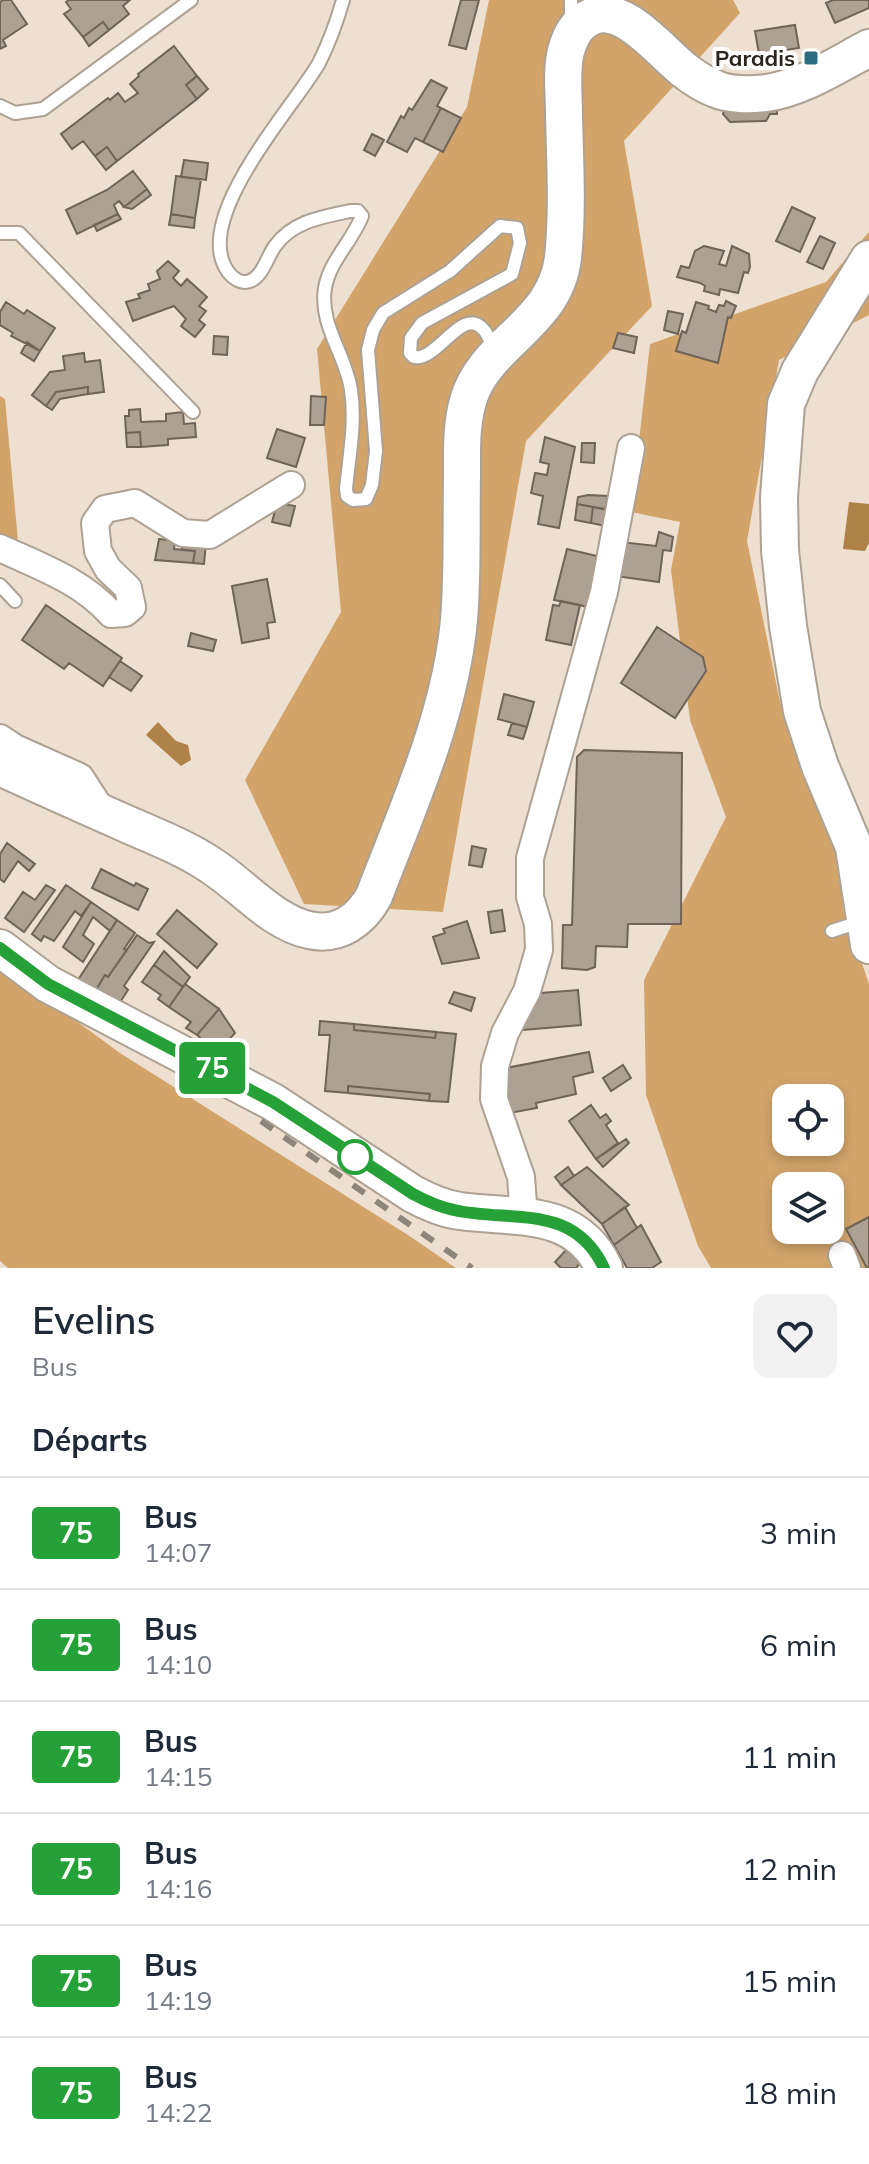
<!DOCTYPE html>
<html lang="fr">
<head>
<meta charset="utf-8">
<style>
	body { margin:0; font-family:Mulish,sans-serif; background:#f2f2f3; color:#1f2937; height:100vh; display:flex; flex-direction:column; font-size:30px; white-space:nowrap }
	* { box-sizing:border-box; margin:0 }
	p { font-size:26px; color:#747a83 }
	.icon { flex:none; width:44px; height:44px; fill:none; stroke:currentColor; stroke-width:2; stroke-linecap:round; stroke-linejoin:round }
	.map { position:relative; height:1268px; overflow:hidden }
	.details { display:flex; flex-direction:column; background:#fff; flex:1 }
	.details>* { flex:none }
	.badge { padding:0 16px; border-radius:6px; font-size:28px; line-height:52px }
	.fabs { position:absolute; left:772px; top:1084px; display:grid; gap:16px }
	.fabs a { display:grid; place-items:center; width:72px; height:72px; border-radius:16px; background:#fff; box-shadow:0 4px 12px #0003; font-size:40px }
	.map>.badge { position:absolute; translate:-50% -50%; box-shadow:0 0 0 4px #fff }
	h2 { padding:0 32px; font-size:30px; line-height:72px }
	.round { display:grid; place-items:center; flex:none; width:84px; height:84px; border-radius:16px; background:#f2f2f3 }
	.headline { display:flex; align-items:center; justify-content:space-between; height:136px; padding:0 32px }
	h1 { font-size:38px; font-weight:600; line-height:60px }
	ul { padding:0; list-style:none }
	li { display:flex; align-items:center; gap:24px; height:112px; padding:0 32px; border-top:2px solid #e0e1e3 }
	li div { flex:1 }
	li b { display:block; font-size:30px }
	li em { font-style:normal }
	li .badge { min-width:88px; font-weight:700; text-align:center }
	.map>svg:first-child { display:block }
</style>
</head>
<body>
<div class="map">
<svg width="869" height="1268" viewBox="0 0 869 1268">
	<rect width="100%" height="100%" fill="#ede0d1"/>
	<path fill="#d2a46a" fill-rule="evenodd" d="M489,0H733L740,13L624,141L652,306L526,441L443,912L304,904L245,780L341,612L317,349L467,107Z
		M869,232V315L779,360L747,541L780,702L841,861L843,908L869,984V1268H711L698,1246L646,1095L644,980L726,817L690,720L671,570L680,522L631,512L650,344L826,282ZM786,1098H830V1142H786ZM786,1186H830V1230H786Z
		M0,396L5,399L18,541L0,534Z
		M0,965L120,1053L411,1237L456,1268H8L0,1261Z"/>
	<path fill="#af8249" d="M849,502L869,504V543L865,551L843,549Z
		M158,722L176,741L188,745L191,760L181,766L146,735Z"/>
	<path fill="#ada193" stroke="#6f6457" stroke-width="2" d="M3,0H11L27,24L3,40L6,46L0,49V2Z
		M69,0H130L123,6L129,14L109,30L103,22L83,37L64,14L71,9L66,2Z
		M461,0H479L466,49L449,45Z
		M833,0H869V8L835,23L826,3Z
		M103,22L109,30L89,46L83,37Z
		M795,25L799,48L759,54L755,31Z
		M174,46L197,76L186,85L197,99L117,161L107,147L95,156L83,141L72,149L61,134L108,98L110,100L118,93L125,102L138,93L130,84L139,76L138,74Z
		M197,76L208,89L197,99L186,85Z
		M431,80L447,88L437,106L441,108L423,142L415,138L407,152L387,142L401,116L404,118L409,108L412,110Z
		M725,106H777V114H770L766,121L730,122L723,114Z
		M441,108L461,118L443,152L423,142Z
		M372,134L384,140L375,156L364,150Z
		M107,147L117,161L106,170L95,156Z
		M184,160L208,163L206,180L181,177Z
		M133,171L147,189L124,207L119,201L114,205L118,214L77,234L66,210L107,190Z
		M176,176L201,179L195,218L171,214Z
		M147,189L151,195L132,209L124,207Z
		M792,207L815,218L800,252L776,241Z
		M118,214L121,219L97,231L94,225Z
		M171,214L195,218L194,228L169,225Z
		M820,236L835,243L823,269L807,262Z
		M704,246L724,251L719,264L726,266L732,246L749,254L750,267L748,273L744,272L738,293L720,289L719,295L704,291L705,286L700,283L677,277L681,266L689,268L695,251Z
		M168,261L179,271L173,278L181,286L187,279L207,297L199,306L206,311L199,320L205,325L195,337L181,326L186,319L174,306L133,321L126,302L140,298L138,294L150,290L148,284L160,279L157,271Z
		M726,301L736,306L731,318L728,317L718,363L676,351L682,331L686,333L696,302L709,306L708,309L716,312L719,305L724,306Z
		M6,302L24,314L27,310L55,328L40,351L11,336L13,333L0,325V312Z
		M668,311L683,314L678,334L664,330Z
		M618,333L637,337L634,353L613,348Z
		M214,336L228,337L227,355L213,354Z
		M27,342L40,351L34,361L21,353Z
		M84,353L85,362L100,360L104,392L88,394V387L56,392L46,406L32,395L50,372L65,370L63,356Z
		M88,387V394L60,399L52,410L46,406L56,392Z
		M311,396L326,397L324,425H310Z
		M140,409L141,422L166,421V414L183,412L184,424L195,423L196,437L168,439V445L141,447L140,432L126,433L125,416H129V410Z
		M277,429L305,438L296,467L267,458Z
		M140,432L141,447H127L126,433Z
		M545,437L575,447L559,528L538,524L543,496L531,493L535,473L547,475L549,464L540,462Z
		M582,443H595L594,463L581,462Z
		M588,495L608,496L605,509L577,504L578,497Z
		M277,503L295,506L290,526L272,522Z
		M577,504L593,507L591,523L575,520Z
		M593,507L612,511L610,527L591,523Z
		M659,532L673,537L671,551L663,550L659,582L615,576L621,542L656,546Z
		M159,539L175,541L174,549L195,551L193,563L155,560Z
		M183,542L206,543L204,564L193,563L195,551L182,550Z
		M567,549L601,557L588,607L554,600Z
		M267,579L275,622L267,623L269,638L242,643L232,586Z
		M561,601L580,605L571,645L546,640L553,605L559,606Z
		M46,605L122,658L103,686L69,663L64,669L22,640Z
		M657,627L703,657L706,671L675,718L621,683Z
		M191,633L216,640L213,651L188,646Z
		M120,661L142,676L131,691L109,677Z
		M504,694L534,702L527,727L498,719Z
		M512,723L527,727L523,739L508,735Z
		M584,750L682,753L681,924H628L627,947L596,946L595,967L587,970L562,968L563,925H572L577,757Z
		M7,843L35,864L29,871L18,861L4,882L0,879V854Z
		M472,846L486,849L482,867L469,865Z
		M101,869L134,886L136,883L148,889L138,910L92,888Z
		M46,885L55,890L24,932L5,918L23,892L35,900Z
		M66,885L91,902L81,916L75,911L54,941L44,936L41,941L32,934Z
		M91,902L117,920L110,931L93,917L83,935L94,944L83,962L63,947Z
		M177,910L217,944L197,968L157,934Z
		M502,910L505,931L491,933L488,912Z
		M117,920L135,933L124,949L127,950L108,977L105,975L96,990L78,980Z
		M467,921L479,958L442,964L433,937L445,933L443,929Z
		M137,935L149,943L154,942L124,986L128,990L119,1004L96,990L105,975L108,977Z
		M164,951L190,977L183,987L154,965Z
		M154,965L183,987L169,1007L158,999L161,995L142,982Z
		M185,984L219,1009L197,1035L186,1028L191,1022L169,1007Z
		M578,990L581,1025L523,1030L522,1013L528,994Z
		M454,992L475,998L471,1011L449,1003Z
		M219,1009L235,1033L217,1053L197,1035Z
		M320,1021L354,1024V1030L435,1038L436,1032L456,1034L448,1102L429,1101L430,1094L348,1086V1093L325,1091L330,1035H319Z
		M354,1024L436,1032L435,1038L354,1030Z
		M589,1052L593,1072L573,1077L576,1094L536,1103L537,1108L504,1114L506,1068Z
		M623,1065L631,1078L611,1091L603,1078Z
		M348,1086L430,1094L429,1101L348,1093Z
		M591,1105L600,1118L606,1114L611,1121L606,1125L618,1143L596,1159L569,1121Z
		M626,1139L629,1143L603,1167L596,1159Z
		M568,1167L574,1176L561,1185L555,1177Z
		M587,1167L629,1205L602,1224L561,1185Z
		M625,1207L637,1228L614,1245L602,1224Z
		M869,1217V1268H867L846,1229Z
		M641,1225L661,1262L652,1268H627L614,1245Z
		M566,1250L581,1262L576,1268H561L555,1262Z"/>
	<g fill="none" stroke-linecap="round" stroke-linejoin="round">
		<defs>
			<path id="lane" d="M343,0C337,21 329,43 319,63C294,107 188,221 229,273C234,279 242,284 250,281C263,276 267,257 275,246C293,221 322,217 350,211H358L362,216C352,242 330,260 325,288C319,325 346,355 351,390C356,423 349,457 346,489L347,496L353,500L366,499L372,485L376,451L368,350L373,330L383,313L450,271L500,226L517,228L520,243L512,274L422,323L411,338L410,353L414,357C436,362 462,307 482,328C488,333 491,343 494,350
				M571,24V0
				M0,106L15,113L43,109L191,0
				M0,233H19L193,412
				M0,585L15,601
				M832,931L862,921"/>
			<path id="street" d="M0,548C39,566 82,581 111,614L125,613L132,607L128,588L108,569L98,551L95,523L105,509L135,503L183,533L210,535L291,485
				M0,738L15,748L80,777L104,814
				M524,1217L521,1177L494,1099L495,1066L505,1033L527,991L539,950L538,924L530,897V858L604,592L631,448
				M842,1255L847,1268"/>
			<path id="secondary" d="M869,259L800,371L786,404L779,497L780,550L788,626L802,711L820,766L854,847L869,945
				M0,767C43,787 86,806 129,825C157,837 187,849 212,866C243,886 272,922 309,930C338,937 361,920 374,896C408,807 450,716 459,620C463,572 461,524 462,476C462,451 461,425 468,401C484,343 555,325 563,258C568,210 565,162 564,114C564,93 561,71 566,51C570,37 576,23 591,17C623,2 661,52 684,70C693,77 705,85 716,89C729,95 751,95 766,93C802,88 837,65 869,48
				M0,948L48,984L273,1102L413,1194C428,1202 443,1209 460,1211C516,1219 575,1207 604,1268"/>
		</defs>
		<use href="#lane" stroke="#ada193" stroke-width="16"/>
		<use href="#street" stroke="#ada193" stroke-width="30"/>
		<use href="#secondary" stroke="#ada193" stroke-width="40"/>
		<use href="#lane" stroke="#fff" stroke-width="12"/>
		<use href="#street" stroke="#fff" stroke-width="26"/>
		<use href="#secondary" stroke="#fff" stroke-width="36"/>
		<path stroke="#8e857a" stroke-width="6" stroke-dasharray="14 14" stroke-linecap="butt" d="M261,1121L472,1268"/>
	</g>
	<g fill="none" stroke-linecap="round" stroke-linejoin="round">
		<defs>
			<path id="line" d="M0,948L48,984L273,1102L413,1194C426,1201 439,1207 454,1210C511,1223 573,1202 604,1268"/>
		</defs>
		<use href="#line" stroke="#fff" stroke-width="18"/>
		<use href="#line" stroke="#26a137" stroke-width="12"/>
	</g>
	<rect fill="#2d6d81" stroke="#fff" stroke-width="3" x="803" y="50" width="16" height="16" rx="4"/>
	<circle fill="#fff" stroke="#26a137" stroke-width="4" cx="355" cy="1157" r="16"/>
	<g text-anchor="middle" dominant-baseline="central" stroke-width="8" stroke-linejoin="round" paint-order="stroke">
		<g font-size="22" font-weight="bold" fill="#29241e" stroke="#fff" text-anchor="end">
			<text x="795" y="58">Paradis</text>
		</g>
	</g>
</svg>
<div class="fabs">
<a><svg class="icon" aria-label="locate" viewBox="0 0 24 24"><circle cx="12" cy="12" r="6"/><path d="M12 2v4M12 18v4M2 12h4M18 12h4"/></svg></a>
<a><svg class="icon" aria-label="layers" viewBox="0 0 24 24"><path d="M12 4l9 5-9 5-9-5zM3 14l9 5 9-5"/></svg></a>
</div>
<b class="badge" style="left:212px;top:1068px;background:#26a137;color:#fff">75</b>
</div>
<section class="details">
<div class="headline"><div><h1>Evelins</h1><p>Bus</p></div><a class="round"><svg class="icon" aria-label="heart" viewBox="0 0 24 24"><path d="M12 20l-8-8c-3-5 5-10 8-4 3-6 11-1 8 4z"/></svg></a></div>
<h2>Départs</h2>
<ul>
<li><span class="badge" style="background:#26a137;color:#fff">75</span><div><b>Bus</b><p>14:07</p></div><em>3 min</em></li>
<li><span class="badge" style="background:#26a137;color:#fff">75</span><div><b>Bus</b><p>14:10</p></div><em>6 min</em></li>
<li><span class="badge" style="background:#26a137;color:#fff">75</span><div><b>Bus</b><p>14:15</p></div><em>11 min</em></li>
<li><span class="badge" style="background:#26a137;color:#fff">75</span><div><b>Bus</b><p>14:16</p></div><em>12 min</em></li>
<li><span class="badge" style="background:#26a137;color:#fff">75</span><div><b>Bus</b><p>14:19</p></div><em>15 min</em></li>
<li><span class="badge" style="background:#26a137;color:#fff">75</span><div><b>Bus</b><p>14:22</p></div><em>18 min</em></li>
</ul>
</section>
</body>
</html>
